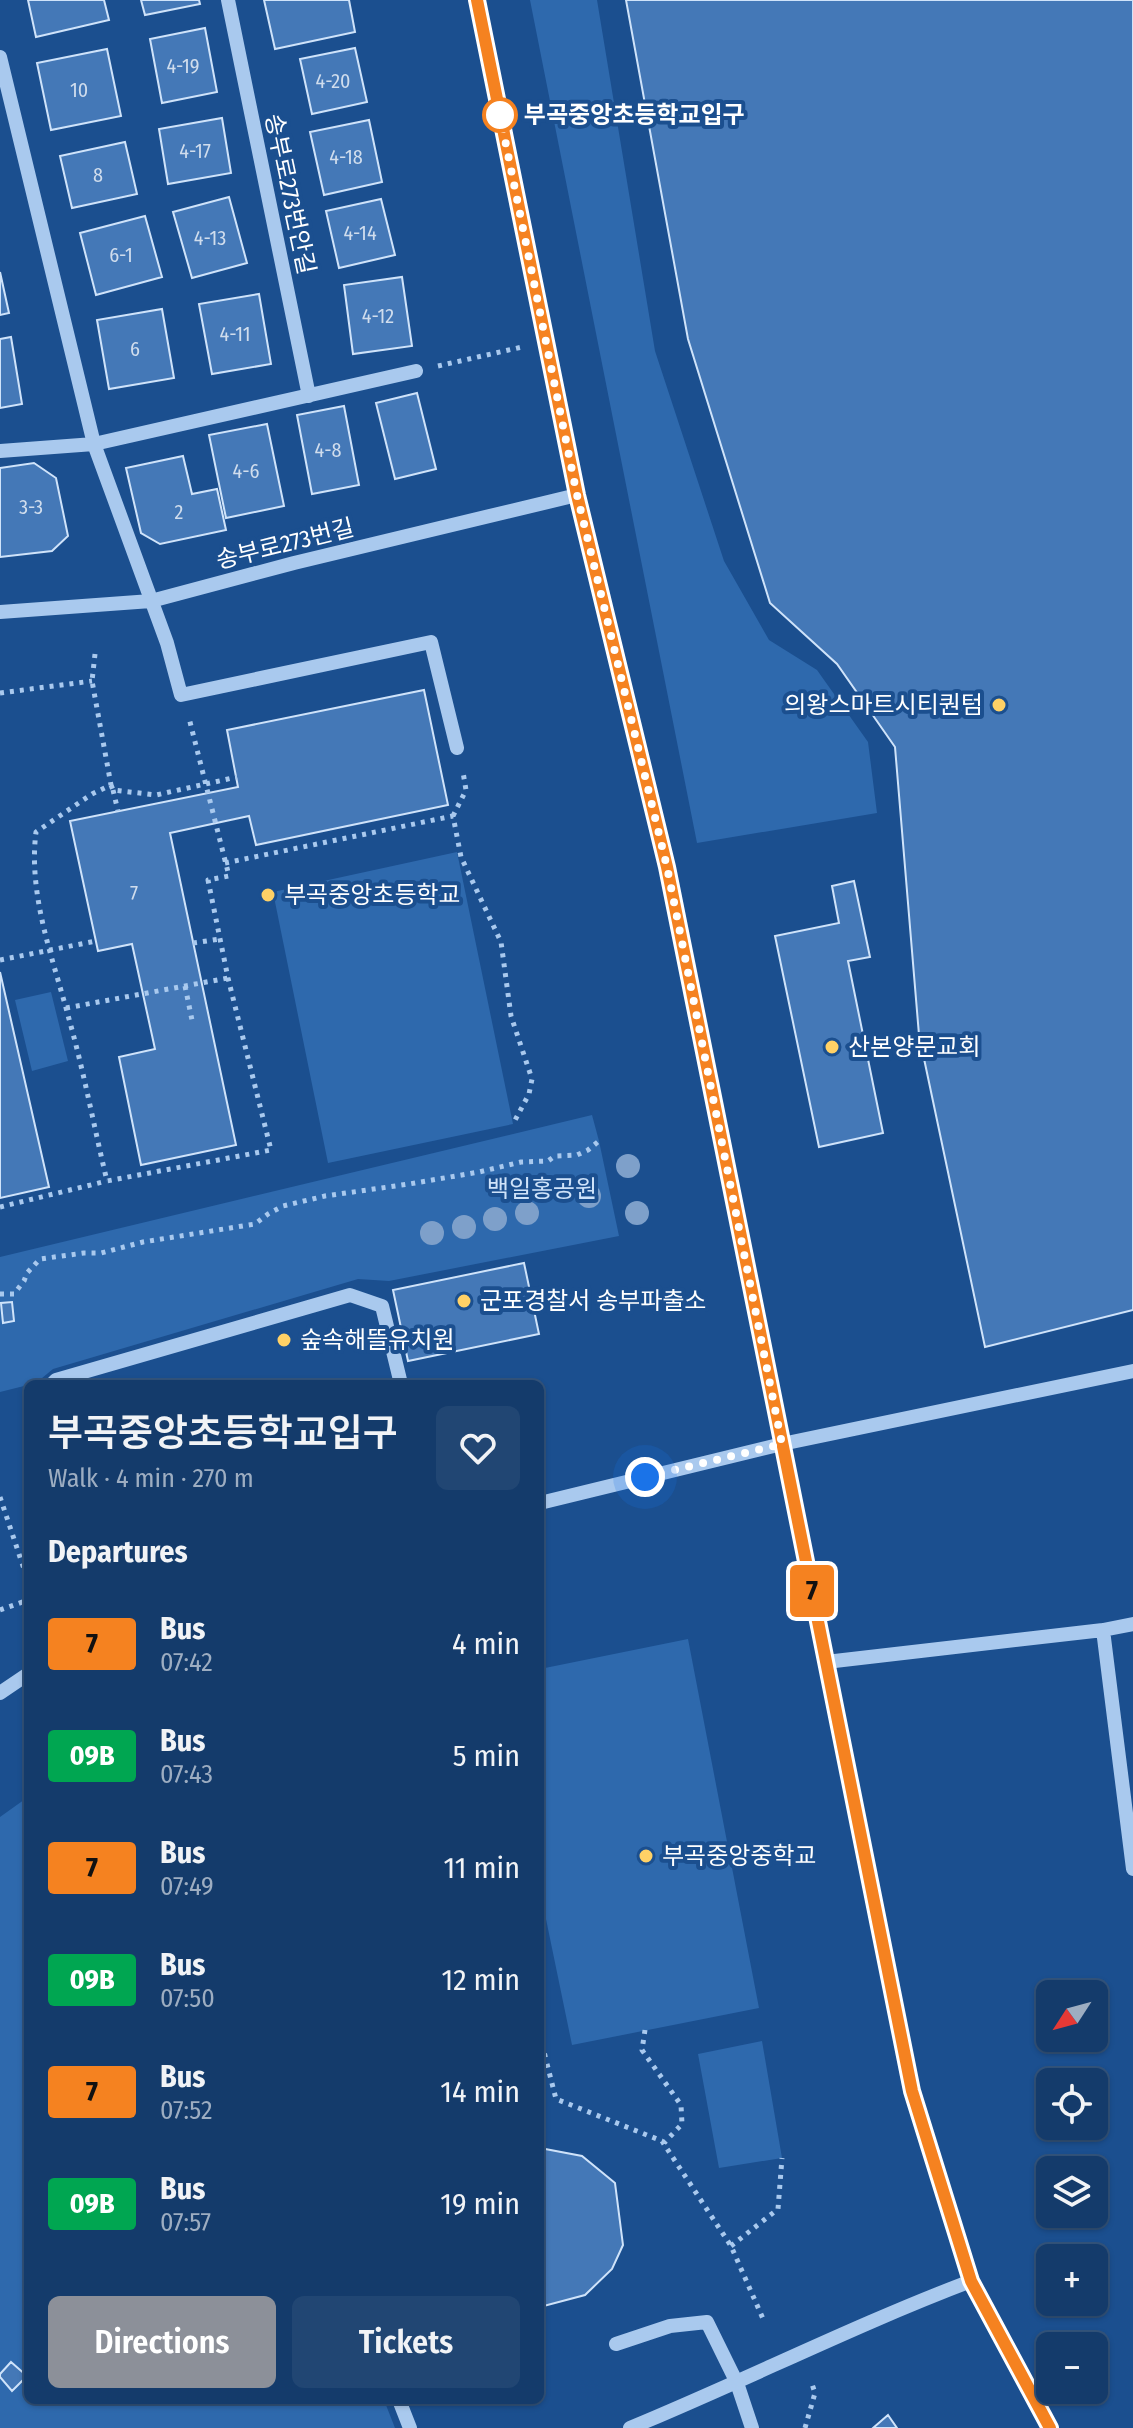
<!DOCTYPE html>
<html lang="en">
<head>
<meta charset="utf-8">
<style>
	body { margin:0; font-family:"Fira Sans Condensed","Noto Sans KR",sans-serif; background:#214673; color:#f1f3f6; height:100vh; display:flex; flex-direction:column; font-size:30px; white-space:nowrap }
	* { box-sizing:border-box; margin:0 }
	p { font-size:26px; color:#9dadc1 }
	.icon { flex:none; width:44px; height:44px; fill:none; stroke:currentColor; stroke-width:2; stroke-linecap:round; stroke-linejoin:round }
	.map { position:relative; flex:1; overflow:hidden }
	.drawer { position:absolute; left:24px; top:1380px; width:520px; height:1024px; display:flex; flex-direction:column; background:#143b6b; border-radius:12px; box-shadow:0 2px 6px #0004,0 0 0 2px #33557e }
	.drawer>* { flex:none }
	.badge { padding:0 16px; border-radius:6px; font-size:28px; line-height:52px }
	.needle { width:52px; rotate:234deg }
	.controls { position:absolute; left:1036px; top:1980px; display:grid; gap:16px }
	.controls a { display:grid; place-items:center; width:72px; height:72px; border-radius:12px; background:#143b6b; box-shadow:0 2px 6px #0004,0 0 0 2px #33557e; font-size:40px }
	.you { position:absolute; width:40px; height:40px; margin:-20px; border:6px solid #fff; border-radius:50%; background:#1a73e8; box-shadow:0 0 0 12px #1a73e833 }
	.map>.badge { position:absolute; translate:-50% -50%; box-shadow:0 0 0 4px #fff }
	h2 { padding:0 24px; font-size:30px; line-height:72px }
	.round { display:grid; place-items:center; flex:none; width:84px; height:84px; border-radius:12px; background:#214673 }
	.overview { display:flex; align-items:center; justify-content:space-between; height:136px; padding:0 24px }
	h1 { font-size:38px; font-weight:600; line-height:60px }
	.primary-button { display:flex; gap:16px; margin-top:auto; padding:16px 24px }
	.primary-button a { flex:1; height:92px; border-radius:12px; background:#8c9099; color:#fff; font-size:32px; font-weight:600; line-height:92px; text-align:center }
	.primary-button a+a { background:#214673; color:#f1f3f6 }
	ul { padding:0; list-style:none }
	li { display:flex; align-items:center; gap:24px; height:112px; padding:0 24px }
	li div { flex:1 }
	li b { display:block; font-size:30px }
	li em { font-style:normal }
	li .badge { min-width:88px; font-weight:700; text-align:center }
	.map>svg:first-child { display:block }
</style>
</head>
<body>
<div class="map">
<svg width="1133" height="2428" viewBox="0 0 1133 2428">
	<rect width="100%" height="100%" fill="#1b4f8f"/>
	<path fill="#2e69ad" d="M530,0H597L655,351L724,561L769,640L817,670L868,742L877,813L697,843Z
		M457,852L513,1124L328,1163L273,892Z
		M51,992L68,1061L32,1071L15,1000Z
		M592,1115L599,1141L619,1236L389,1281L358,1279L53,1369L36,1383L0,1392V1257Z
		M688,1639L759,2008L572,2045L540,1890V1669Z
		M28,1797V2400H384L395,2428H0V1817Z
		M762,2041L782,2158L719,2168L698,2054Z"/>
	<path fill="#4478b7" stroke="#cfe3fa" stroke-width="2" d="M28,0H104L109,20L36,37Z
		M141,0H199L200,4L145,15Z
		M264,0H349L355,32L275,49Z
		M626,0H1133V1310L985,1347L919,1035L895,747L837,664L770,603L688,339Z
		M205,28L217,92L162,103L150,39Z
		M355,48L367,102L312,114L300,59Z
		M107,49L121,116L51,130L37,63Z
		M222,118L231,173L168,184L159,129Z
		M369,120L382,182L324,195L310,132Z
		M125,142L137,194L72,208L60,156Z
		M229,197L247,263L192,278L173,212Z
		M381,199L395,255L339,268L326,211Z
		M145,216L162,277L96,295L80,233Z
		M0,272L9,313L0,315Z
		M402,277L412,346L353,354L344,285Z
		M259,294L271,364L212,374L199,304Z
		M162,309L174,378L109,389L97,320Z
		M11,337L22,404L0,408V339Z
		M417,393L436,469L395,479L376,403Z
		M344,406L359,485L312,494L297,415Z
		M267,424L284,506L226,518L209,435Z
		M183,456L192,494L217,489L226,530L160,544L141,533L126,468Z
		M34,463L56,478L68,536L52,551L0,557V468Z
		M424,690L448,805L256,845L249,816L170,833L236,1145L141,1165L119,1057L155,1049L132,944L98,951L70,821L238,787L227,730Z
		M854,881L870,957L848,961L883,1133L819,1147L775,936L839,923L832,886Z
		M0,972L49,1187L0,1198Z
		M524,1263L539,1334L408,1361L393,1290Z
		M12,1302L14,1321L3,1323L1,1303Z
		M540,2148L582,2156L615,2183L623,2245L612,2269L585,2295L540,2307Z
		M11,2362L27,2376L12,2391L0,2377V2374Z
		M888,2415L897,2428H873Z"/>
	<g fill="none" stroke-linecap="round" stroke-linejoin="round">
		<path stroke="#a9c9ee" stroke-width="5" stroke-dasharray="4 6" stroke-linecap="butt" d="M438,366L522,347
			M95,654L92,681L111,785L92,794L36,832C28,896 53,958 69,1019C84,1072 94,1127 107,1181L271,1150L228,978L208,880L229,876L189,718
			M0,693L92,681
			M111,785L113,790L156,795L237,777
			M113,790L118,811
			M453,816L466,790L463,772
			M225,863L453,816L461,857L501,942L511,1016L532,1079L529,1094L513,1124
			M193,943L220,939
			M0,960L96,941
			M185,986L193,1025
			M66,1008L228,978
			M0,1207L107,1181
			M0,1294H14L24,1281L27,1273L40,1259L84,1253H101L143,1242L255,1224L268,1214L283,1206L325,1196L409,1184L479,1172L521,1162L548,1161L555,1156L577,1155L588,1150L599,1141
			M0,1497L28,1581
			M0,1610L28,1600
			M645,2030L642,2050L681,2105L682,2124L664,2143
			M540,2034L546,2060
			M540,2061L546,2060L556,2099L662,2141L731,2246L764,2321
			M731,2246L778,2209L782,2158
			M805,2428L815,2393L812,2384"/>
		<path stroke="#a9c9ee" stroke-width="14" d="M228,0L309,396
			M477,0L577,495L667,867L912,2091L971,2281L1050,2428
			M0,57L94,444L167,643L181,695L431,642L457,748
			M0,451L94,444L416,371
			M0,612L151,601L294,563L577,495
			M52,1384L56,1380L350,1295L382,1306L401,1384
			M540,1503L782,1444L1133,1371
			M1103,1630L1133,1869
			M826,1662L1103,1630L1133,1624
			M0,1693L28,1674
			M616,2344L670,2326L707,2322L737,2383L752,2428
			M399,2400L410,2428
			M630,2428C744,2381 855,2325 971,2281"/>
	</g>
	<g fill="#7ea0ca">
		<circle cx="628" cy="1166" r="12"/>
		<circle cx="589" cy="1196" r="12"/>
		<circle cx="527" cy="1213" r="12"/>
		<circle cx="637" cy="1213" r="12"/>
		<circle cx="495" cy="1219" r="12"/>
		<circle cx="464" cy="1227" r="12"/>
		<circle cx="432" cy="1233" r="12"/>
	</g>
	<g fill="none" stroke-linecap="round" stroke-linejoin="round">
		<defs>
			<path id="line" d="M477,0L577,495L667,867L912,2091L971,2281L1050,2428"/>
		</defs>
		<use href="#line" stroke="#fff" stroke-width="18"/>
		<use href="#line" stroke="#f58220" stroke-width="12"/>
		<path stroke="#fff" stroke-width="8" stroke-dasharray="0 14.4" d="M500,115L577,495L667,867L782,1444L645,1477"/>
	</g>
	<circle fill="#fff" stroke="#f58220" stroke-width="4" cx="500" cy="115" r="16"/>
	<g fill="#ffd166" stroke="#1b4f8f" stroke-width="3">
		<circle cx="999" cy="705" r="8"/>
		<circle cx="268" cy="895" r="8"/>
		<circle cx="832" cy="1047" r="8"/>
		<circle cx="464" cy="1301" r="8"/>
		<circle cx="284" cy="1340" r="8"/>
		<circle cx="646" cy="1856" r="8"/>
	</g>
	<g text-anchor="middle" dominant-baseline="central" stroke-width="8" stroke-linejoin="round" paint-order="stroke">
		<g font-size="20" fill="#d0dded">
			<text x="183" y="66">4-19</text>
			<text x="333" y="81">4-20</text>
			<text x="79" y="90">10</text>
			<text x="195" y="151">4-17</text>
			<text x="346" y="157">4-18</text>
			<text x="98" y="175">8</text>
			<text x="360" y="233">4-14</text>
			<text x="210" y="238">4-13</text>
			<text x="121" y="255">6-1</text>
			<text x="378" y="316">4-12</text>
			<text x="235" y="334">4-11</text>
			<text x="135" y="349">6</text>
			<text x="328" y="450">4-8</text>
			<text x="246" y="471">4-6</text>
			<text x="31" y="507">3-3</text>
			<text x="179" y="512">2</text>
			<text x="134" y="893">7</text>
		</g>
		<g font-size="24" font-weight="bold" fill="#fff" stroke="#1b4f8f" text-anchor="start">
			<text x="524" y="115">부곡중앙초등학교입구</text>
		</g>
		<g font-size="24" fill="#fff" stroke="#1b4f8f">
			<text transform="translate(290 194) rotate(78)">송부로273번안길</text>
			<text transform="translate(285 544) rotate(-14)">송부로273번길</text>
		</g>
		<g font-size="24" fill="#fff" stroke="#1b4f8f" text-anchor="start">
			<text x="983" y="705" text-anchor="end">의왕스마트시티퀀텀</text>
			<text x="284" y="895">부곡중앙초등학교</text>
			<text x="848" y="1047">산본양문교회</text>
			<text x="480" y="1301">군포경찰서 송부파출소</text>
			<text x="300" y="1340">숲속해뜰유치원</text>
			<text x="662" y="1856">부곡중앙중학교</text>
		</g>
		<g font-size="24" fill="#cfe3fa" stroke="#1b4f8f">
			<text x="542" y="1189">백일홍공원</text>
		</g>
	</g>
</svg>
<div class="controls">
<a><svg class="needle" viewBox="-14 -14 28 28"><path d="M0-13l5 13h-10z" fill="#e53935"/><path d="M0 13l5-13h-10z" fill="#9dadc1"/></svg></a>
<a><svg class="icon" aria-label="locate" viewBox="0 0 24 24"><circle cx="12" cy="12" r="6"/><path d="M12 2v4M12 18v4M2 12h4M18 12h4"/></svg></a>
<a><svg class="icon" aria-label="layers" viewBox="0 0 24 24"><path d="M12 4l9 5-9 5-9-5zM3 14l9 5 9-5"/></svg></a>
<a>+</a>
<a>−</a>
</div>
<div class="you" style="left:645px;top:1477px"></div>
<b class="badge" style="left:812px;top:1591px;background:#f58220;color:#111">7</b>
<section class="drawer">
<div class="overview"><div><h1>부곡중앙초등학교입구</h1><p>Walk · 4 min · 270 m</p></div><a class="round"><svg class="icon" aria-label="heart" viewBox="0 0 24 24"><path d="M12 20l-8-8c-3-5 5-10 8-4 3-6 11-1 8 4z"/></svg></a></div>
<h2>Departures</h2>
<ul>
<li><span class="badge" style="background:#f58220;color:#111">7</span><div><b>Bus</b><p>07:42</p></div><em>4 min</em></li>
<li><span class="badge" style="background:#00a651;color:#fff">09B</span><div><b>Bus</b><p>07:43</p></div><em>5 min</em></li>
<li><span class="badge" style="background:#f58220;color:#111">7</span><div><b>Bus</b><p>07:49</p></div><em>11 min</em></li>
<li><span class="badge" style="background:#00a651;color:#fff">09B</span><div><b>Bus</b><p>07:50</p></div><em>12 min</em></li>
<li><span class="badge" style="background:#f58220;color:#111">7</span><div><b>Bus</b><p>07:52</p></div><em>14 min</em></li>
<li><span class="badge" style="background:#00a651;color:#fff">09B</span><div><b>Bus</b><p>07:57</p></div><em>19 min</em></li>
</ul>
<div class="primary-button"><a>Directions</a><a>Tickets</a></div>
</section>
</div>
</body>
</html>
